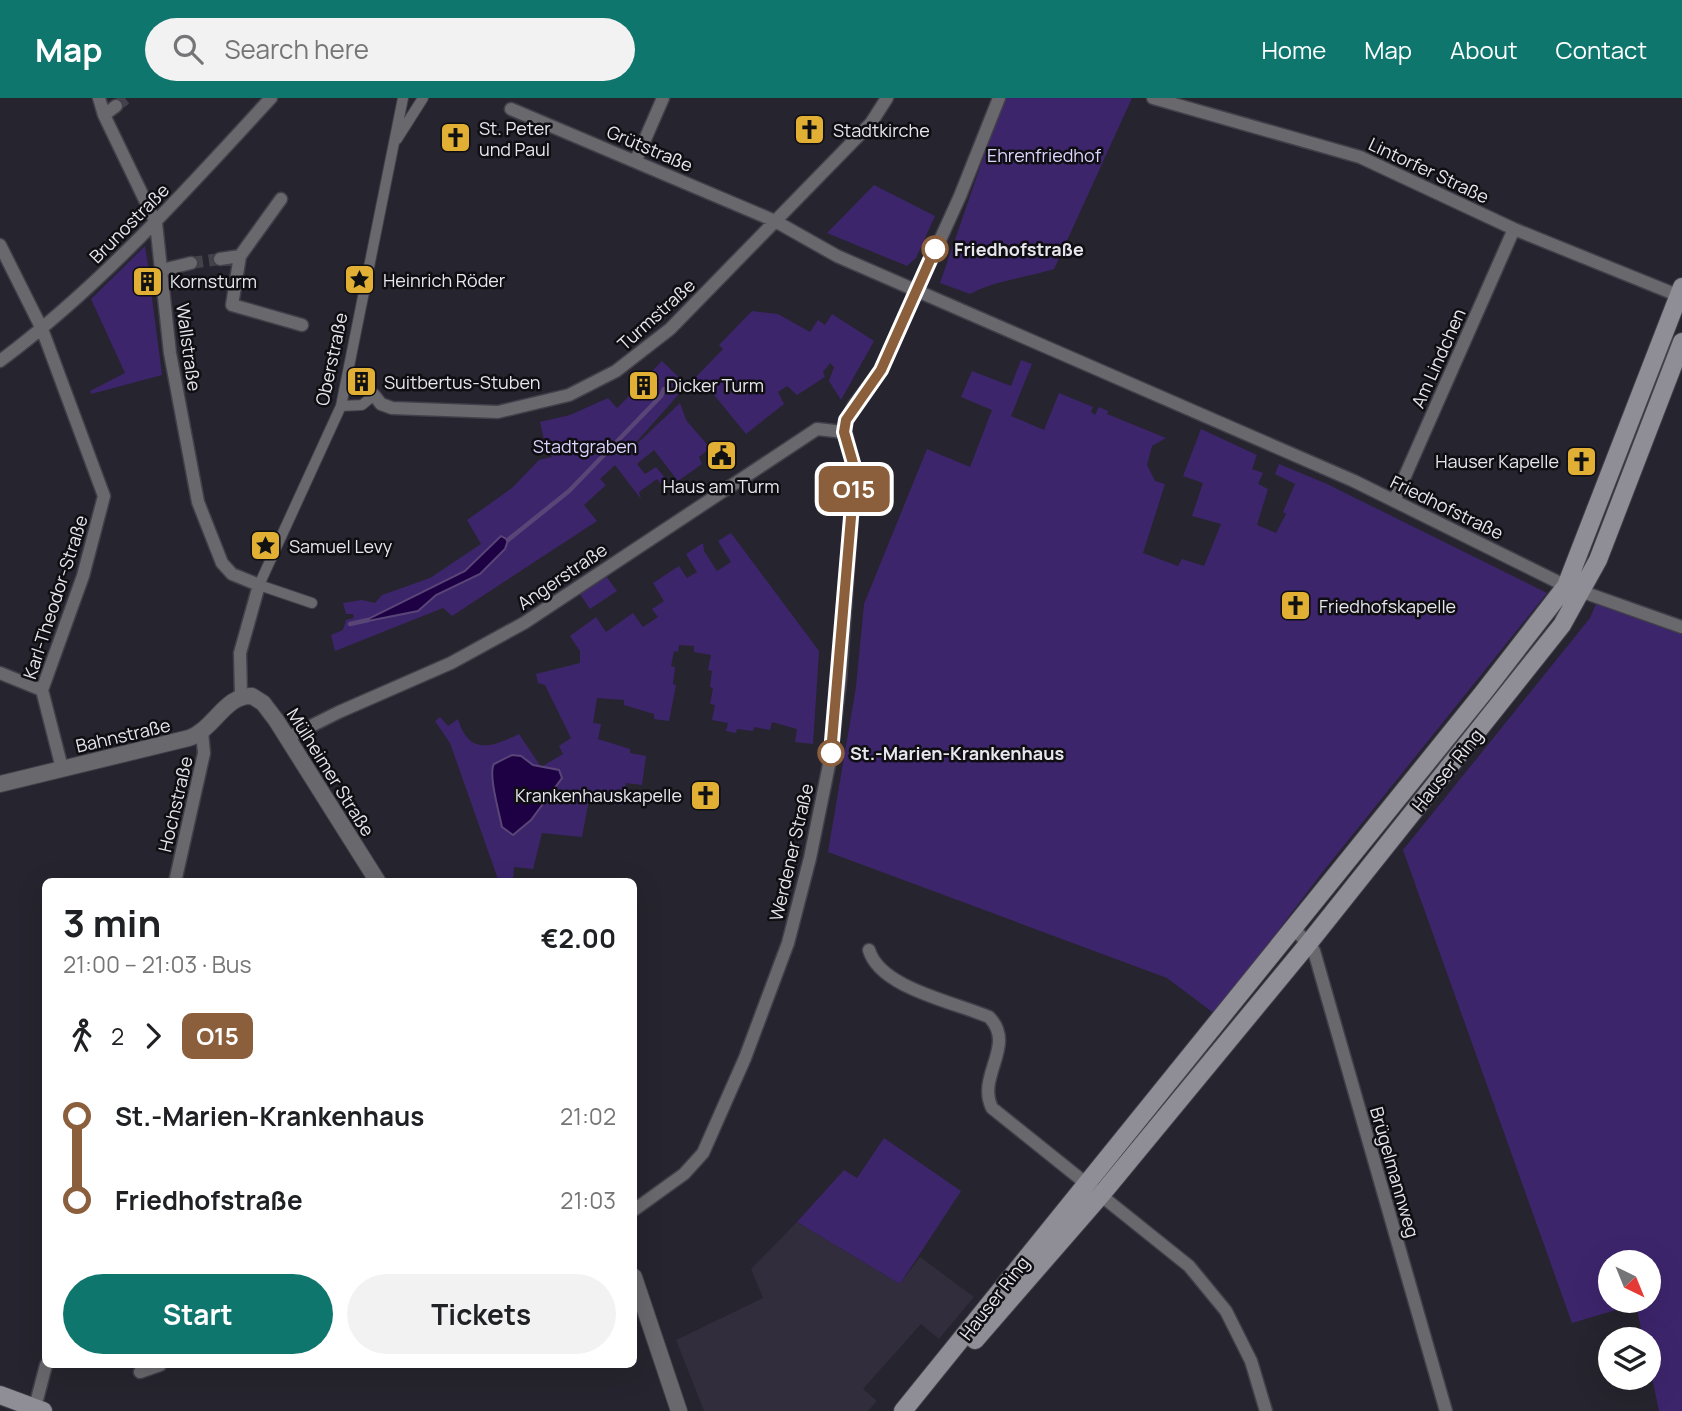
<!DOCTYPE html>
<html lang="en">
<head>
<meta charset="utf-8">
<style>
	body { margin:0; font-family:Manrope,sans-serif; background:#f2f2f2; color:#202124; height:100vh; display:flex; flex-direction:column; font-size:26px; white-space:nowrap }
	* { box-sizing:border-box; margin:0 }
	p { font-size:23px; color:#757577 }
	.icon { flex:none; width:38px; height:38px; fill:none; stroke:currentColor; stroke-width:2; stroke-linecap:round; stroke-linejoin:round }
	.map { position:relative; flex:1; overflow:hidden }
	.sheet { position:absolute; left:42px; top:780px; width:595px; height:490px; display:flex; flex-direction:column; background:#fff; border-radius:10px; box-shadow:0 7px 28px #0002 }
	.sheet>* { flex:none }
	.badge { padding:0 14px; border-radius:10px; font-size:24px; line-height:46px }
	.needle { width:46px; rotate:137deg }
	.buttons { position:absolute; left:1598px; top:1152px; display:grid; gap:14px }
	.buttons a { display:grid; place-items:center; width:63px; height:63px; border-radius:50%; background:#fff; box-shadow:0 7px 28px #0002; font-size:35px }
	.map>.badge { position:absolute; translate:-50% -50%; box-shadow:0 0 0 4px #fff }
	.legs { display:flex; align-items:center; gap:10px; height:77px; padding:0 21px; font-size:23px }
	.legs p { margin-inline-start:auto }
	.summary { display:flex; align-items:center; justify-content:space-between; height:119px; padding:0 21px }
	h1 { font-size:38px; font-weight:700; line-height:52px }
	.cta { display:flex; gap:14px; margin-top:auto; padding:14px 21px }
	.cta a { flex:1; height:80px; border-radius:42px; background:#0f766e; color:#fff; font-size:28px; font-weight:700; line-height:80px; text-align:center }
	.cta a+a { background:#f2f2f2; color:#202124 }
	ul { padding:0 21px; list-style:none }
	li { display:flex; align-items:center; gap:24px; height:84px; font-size:26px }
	li i { display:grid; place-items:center; width:10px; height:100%; margin:0 9px; background:currentColor }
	li i::after { content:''; width:18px; height:18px; margin:-9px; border:5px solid; border-radius:50%; background:#fff }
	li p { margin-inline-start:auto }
	li:first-child i { background:linear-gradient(#0000 50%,currentColor 0) }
	li:last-child i { background:linear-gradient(currentColor 50%,#0000 0) }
	header { display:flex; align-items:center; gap:42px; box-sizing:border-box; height:98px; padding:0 35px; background:#0f766e; color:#fff }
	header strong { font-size:33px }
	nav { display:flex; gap:38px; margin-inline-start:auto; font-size:24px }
	.search { width:490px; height:63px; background:#f2f2f2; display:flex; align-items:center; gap:18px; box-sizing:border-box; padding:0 24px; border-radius:38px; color:#757577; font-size:26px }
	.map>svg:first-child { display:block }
</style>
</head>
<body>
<header>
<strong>Map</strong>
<div class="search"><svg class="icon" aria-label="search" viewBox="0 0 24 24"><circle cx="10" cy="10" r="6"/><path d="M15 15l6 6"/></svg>Search here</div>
<nav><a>Home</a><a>Map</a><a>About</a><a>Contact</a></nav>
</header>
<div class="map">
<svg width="1682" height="1313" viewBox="0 0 1682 1313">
	<rect width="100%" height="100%" fill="#26242e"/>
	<path fill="#312d3c" d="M797,1124L900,1186L920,1159L974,1199L939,1241L921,1226L863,1291L877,1303L868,1313H704L676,1242L763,1200L751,1171Z"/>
	<path fill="#3d256c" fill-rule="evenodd" d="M1004,0H1132L1054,171C1025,180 997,182 970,196L940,185Z
		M874,87L935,118L916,160L907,168L827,135Z
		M145,148L149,174L141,176L137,184L142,192H151L162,277L91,296L90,293L125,275L91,201Z
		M752,213L778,216L810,234L818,222L825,227L832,216L874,243L841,302L829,283L834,269L830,265L823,274L825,279L797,297L787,288L778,294L784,306L746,336L710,292L702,291L693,282L723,251L719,247Z
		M1021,262L1032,266L1011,318L1044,332L1059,295L1093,309L1091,314L1095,317L1099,309L1108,313L1107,316L1166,340L1152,348L1147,367L1155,383L1165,386L1143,455L1178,468L1182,461L1204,468L1221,426L1192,418L1203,385L1183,378L1201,331L1257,357L1252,371L1263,375L1258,386L1268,391L1257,427L1276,435L1286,416L1283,414L1295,386L1275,376L1279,366L1327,386L1547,495L1321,776L1215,916L1167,880L828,754L856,589L864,506L927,351L970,369L992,312L961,299L972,273L1011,288Z
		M662,263L687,287L623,359L680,305L686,322L710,350L699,359L702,366L678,383L654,352L637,366L645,376L656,369L666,381L661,386L657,381L639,394L641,401L615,367L600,381L606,387L584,407L597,423L452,518L443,510L335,553L331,537L343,532L346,522L354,520L353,516H346L343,505L362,502L375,505L382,497L430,480L481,446L467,422L512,390L539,362L552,359L545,346L540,324L570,317L608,300L617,310L632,295L640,300L649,299L657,286L650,275Z
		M731,435L819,553L813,646L795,644L797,631L772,624L770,632L754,629L753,633L737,631L736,635L726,633L728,625L712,622L715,607L710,606L713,590L710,589L712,573L708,572L711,557L694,554V548L679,547L678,554L674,553L671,568L675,569L673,586L676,587L669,623L654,621V616L624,607V602L597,600L593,625L601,626L598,641L630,651V655L646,658L642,687L626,685L623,707L589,701L582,739L542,735L533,771L514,769L513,784H499L450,645L435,623L440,619L448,628L458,621C469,658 492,649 519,636L541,669L563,656L559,648L571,640L545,587L538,585L536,576L580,565V553L570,538L596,519L606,534L633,515L643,529L658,519L652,511L664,503L653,485L679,468L687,480L697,474L686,456L703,445L704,453L717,473L731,464L718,443Z
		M606,478L617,493L590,511L580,496Z
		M1598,501L1682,530V1313H1659L1649,1265L1648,1241H1643L1636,1206L1572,1225L1403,752L1590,520ZM1610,1164H1648V1202H1610Z
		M884,1040L961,1093L900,1186L797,1124L844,1072L857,1080Z"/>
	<path fill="#1e0045" stroke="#5a4577" stroke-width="2" d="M501,438L508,442L505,451L480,476L436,497L418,513L368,523V521L465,473Z
		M512,657L521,658L533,667L559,672L562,680L531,722L513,737L502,729C499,714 488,676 494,666Z"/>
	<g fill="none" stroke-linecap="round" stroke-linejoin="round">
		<path stroke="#5a4577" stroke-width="4.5" d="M508,442L569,393L661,298L664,291
			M350,526L368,522"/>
		<path stroke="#43414a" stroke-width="12" stroke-dasharray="12 6" stroke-linecap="butt" d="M116,8L127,0
			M191,165L220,161"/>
		<defs>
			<path id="pedestrian" d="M397,41L423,0
				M341,308L362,307L374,297
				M312,505L259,487L341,308L403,0"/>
			<path id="minor" d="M99,0L104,17L156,125L170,255L198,404L222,465L232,476L259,487L240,555L241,598
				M1153,0L1360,59L1514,131L1682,199
				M511,11L775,123L837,158L1354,383L1566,488L1682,529
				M104,17L116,8
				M636,62L663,0
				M0,147L42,231L104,398L83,478L42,592L62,670
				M240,158L232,207L302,227
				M220,161L240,158L281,101
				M162,172L191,165
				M0,263C102,187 185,93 271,0
				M374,297L381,306L392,310L498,314L569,297L616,273L670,231L871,25L887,0
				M1394,403L1514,131
				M0,575L42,592
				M287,640L339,614L451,565L524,525L817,331L844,334
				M175,784L204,655L202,634
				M1293,829L1314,853L1446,1313
				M869,852C880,890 954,904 989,919C1017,947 976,978 992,1010L1189,1168L1226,1213L1251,1263L1266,1313
				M634,1112L684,1076L703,1055L745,960L788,845L810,760L831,657L840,582L855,372L844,328L854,307L881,272L960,98L999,0
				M140,1274L160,1267
				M34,1313L46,1267"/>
			<path id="tertiary" d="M0,686L189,640C213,632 226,596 252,598L263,605L276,622L378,784
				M634,1179L679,1313"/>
			<path id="secondary" d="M975,1242L1101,1097L1308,846L1562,527L1598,462L1682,244
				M0,1297L43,1313
				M903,1313L1483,595L1566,488L1682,189"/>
		</defs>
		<use href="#pedestrian" stroke="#413f49" stroke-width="12"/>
		<use href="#minor" stroke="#413f49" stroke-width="15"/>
		<use href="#tertiary" stroke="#413f49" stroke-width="18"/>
		<use href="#secondary" stroke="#413f49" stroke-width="20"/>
		<use href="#pedestrian" stroke="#69686d" stroke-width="10"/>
		<use href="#minor" stroke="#69686d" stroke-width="12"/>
		<use href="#tertiary" stroke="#69686d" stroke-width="16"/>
		<use href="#secondary" stroke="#8f8d95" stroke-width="18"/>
	</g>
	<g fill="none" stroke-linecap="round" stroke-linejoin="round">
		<defs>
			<path id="line-1" d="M831,655L855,372L844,334L846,322L881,272L935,151"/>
		</defs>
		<use href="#line-1" stroke="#fff" stroke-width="16"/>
		<use href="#line-1" stroke="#8b5e3c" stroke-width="10"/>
	</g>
	<defs>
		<symbol id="church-square" viewBox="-11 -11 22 22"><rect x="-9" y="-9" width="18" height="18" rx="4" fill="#e1af34" stroke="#0f0e12"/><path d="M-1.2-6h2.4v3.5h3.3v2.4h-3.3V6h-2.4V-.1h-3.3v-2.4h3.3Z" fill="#111"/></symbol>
		<symbol id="sight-square" viewBox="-11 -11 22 22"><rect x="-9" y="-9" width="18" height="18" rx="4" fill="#e1af34" stroke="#0f0e12"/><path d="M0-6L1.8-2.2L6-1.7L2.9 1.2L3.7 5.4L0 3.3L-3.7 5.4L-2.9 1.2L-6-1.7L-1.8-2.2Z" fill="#111"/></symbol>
		<symbol id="building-square" viewBox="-11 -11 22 22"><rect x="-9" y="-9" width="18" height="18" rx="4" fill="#e1af34" stroke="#0f0e12"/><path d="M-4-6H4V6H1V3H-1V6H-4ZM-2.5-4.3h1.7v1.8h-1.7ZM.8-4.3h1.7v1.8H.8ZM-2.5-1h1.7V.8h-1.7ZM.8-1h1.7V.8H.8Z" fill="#111"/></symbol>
		<symbol id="civic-square" viewBox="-11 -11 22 22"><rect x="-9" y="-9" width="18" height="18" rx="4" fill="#e1af34" stroke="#0f0e12"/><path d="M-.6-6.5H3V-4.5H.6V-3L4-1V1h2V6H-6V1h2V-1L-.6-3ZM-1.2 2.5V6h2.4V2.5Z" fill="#111"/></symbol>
	</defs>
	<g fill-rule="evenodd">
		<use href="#church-square" x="792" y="14" width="35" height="35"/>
		<use href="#church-square" x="438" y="22" width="35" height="35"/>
		<use href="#sight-square" x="342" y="164" width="35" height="35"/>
		<use href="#building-square" x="130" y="166" width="35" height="35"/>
		<use href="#building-square" x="344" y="266" width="35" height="35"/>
		<use href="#building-square" x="626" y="270" width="35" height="35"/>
		<use href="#civic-square" x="704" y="340" width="35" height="35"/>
		<use href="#church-square" x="1564" y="346" width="35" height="35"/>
		<use href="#sight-square" x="248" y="430" width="35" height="35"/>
		<use href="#church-square" x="1278" y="490" width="35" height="35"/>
		<use href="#church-square" x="688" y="680" width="35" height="35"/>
	</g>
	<g fill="#fff" stroke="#8b5e3c" stroke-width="3.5">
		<circle cx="935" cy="151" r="12"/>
		<circle cx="831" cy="655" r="12"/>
	</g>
	<g text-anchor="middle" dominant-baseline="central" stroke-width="5" stroke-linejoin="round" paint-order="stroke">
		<g font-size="18" fill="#e7e6ec" stroke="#0f0e12" text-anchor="start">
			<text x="479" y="30">St. Peter<tspan x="479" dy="21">und Paul</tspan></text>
			<text x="833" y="32">Stadtkirche</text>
			<text x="383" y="182">Heinrich Röder</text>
			<text x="170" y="183">Kornsturm</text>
			<text x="384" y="284">Suitbertus-Stuben</text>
			<text x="666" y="287">Dicker Turm</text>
			<text x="1559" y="363" text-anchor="end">Hauser Kapelle</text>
			<text x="721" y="388" text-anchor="middle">Haus am Turm</text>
			<text x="289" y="448">Samuel Levy</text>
			<text x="1319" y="508">Friedhofskapelle</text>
			<text x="682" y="697" text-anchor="end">Krankenhauskapelle</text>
		</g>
		<g font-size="18" fill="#e7e6ec" stroke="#0f0e12">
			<text transform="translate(650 50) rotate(23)">Grütstraße</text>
			<text transform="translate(1429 72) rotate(25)">Lintorfer Straße</text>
			<text transform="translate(129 125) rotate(-45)">Brunostraße</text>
			<text transform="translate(656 216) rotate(-42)">Turmstraße</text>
			<text transform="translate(189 249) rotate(82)">Wallstraße</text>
			<text transform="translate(1438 260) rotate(-66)">Am Lindchen</text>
			<text transform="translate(331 261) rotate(-78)">Oberstraße</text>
			<text transform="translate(1447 409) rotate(26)">Friedhofstraße</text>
			<text transform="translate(562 478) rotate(-34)">Angerstraße</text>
			<text transform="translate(55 499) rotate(-72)">Karl-Theodor-Straße</text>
			<text transform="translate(123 637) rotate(-13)">Bahnstraße</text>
			<text transform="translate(1447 672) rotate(-51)">Hauser Ring</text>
			<text transform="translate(331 674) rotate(58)">Mülheimer Straße</text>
			<text transform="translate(175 706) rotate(-77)">Hochstraße</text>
			<text transform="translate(791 754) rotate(-77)">Werdener Straße</text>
			<text transform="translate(1395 1074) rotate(74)">Brügelmannweg</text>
			<text transform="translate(994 1200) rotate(-52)">Hauser Ring</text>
		</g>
		<g font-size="18" fill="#ddd4ff" stroke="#0f0e12">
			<text x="1044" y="57">Ehrenfriedhof</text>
			<text x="585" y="348">Stadtgraben</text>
		</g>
		<g font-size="18" font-weight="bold" fill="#e7e6ec" stroke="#0f0e12" text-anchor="start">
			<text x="954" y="151">Friedhofstraße</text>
			<text x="850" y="655">St.-Marien-Krankenhaus</text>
		</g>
	</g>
</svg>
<div class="buttons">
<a><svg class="needle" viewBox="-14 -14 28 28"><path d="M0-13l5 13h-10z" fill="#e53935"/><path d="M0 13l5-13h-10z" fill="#757577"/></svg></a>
<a><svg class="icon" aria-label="layers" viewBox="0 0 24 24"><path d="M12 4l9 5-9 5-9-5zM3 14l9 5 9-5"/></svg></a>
</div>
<b class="badge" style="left:854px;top:391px;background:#8b5e3c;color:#fff">O15</b>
<section class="sheet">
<div class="summary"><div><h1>3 min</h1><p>21:00 – 21:03 · Bus</p></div><b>€2.00</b></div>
<div class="legs"><svg class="icon" aria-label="walk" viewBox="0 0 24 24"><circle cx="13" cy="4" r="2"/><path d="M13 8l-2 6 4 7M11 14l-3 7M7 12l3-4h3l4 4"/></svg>2<svg class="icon" aria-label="forward" viewBox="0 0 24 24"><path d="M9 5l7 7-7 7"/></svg><b class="badge" style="background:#8b5e3c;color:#fff">O15</b></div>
<ul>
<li><i style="color:#8b5e3c"></i><b>St.-Marien-Krankenhaus</b><p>21:02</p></li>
<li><i style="color:#8b5e3c"></i><b>Friedhofstraße</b><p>21:03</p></li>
</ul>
<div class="cta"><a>Start</a><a>Tickets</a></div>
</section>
</div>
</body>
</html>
